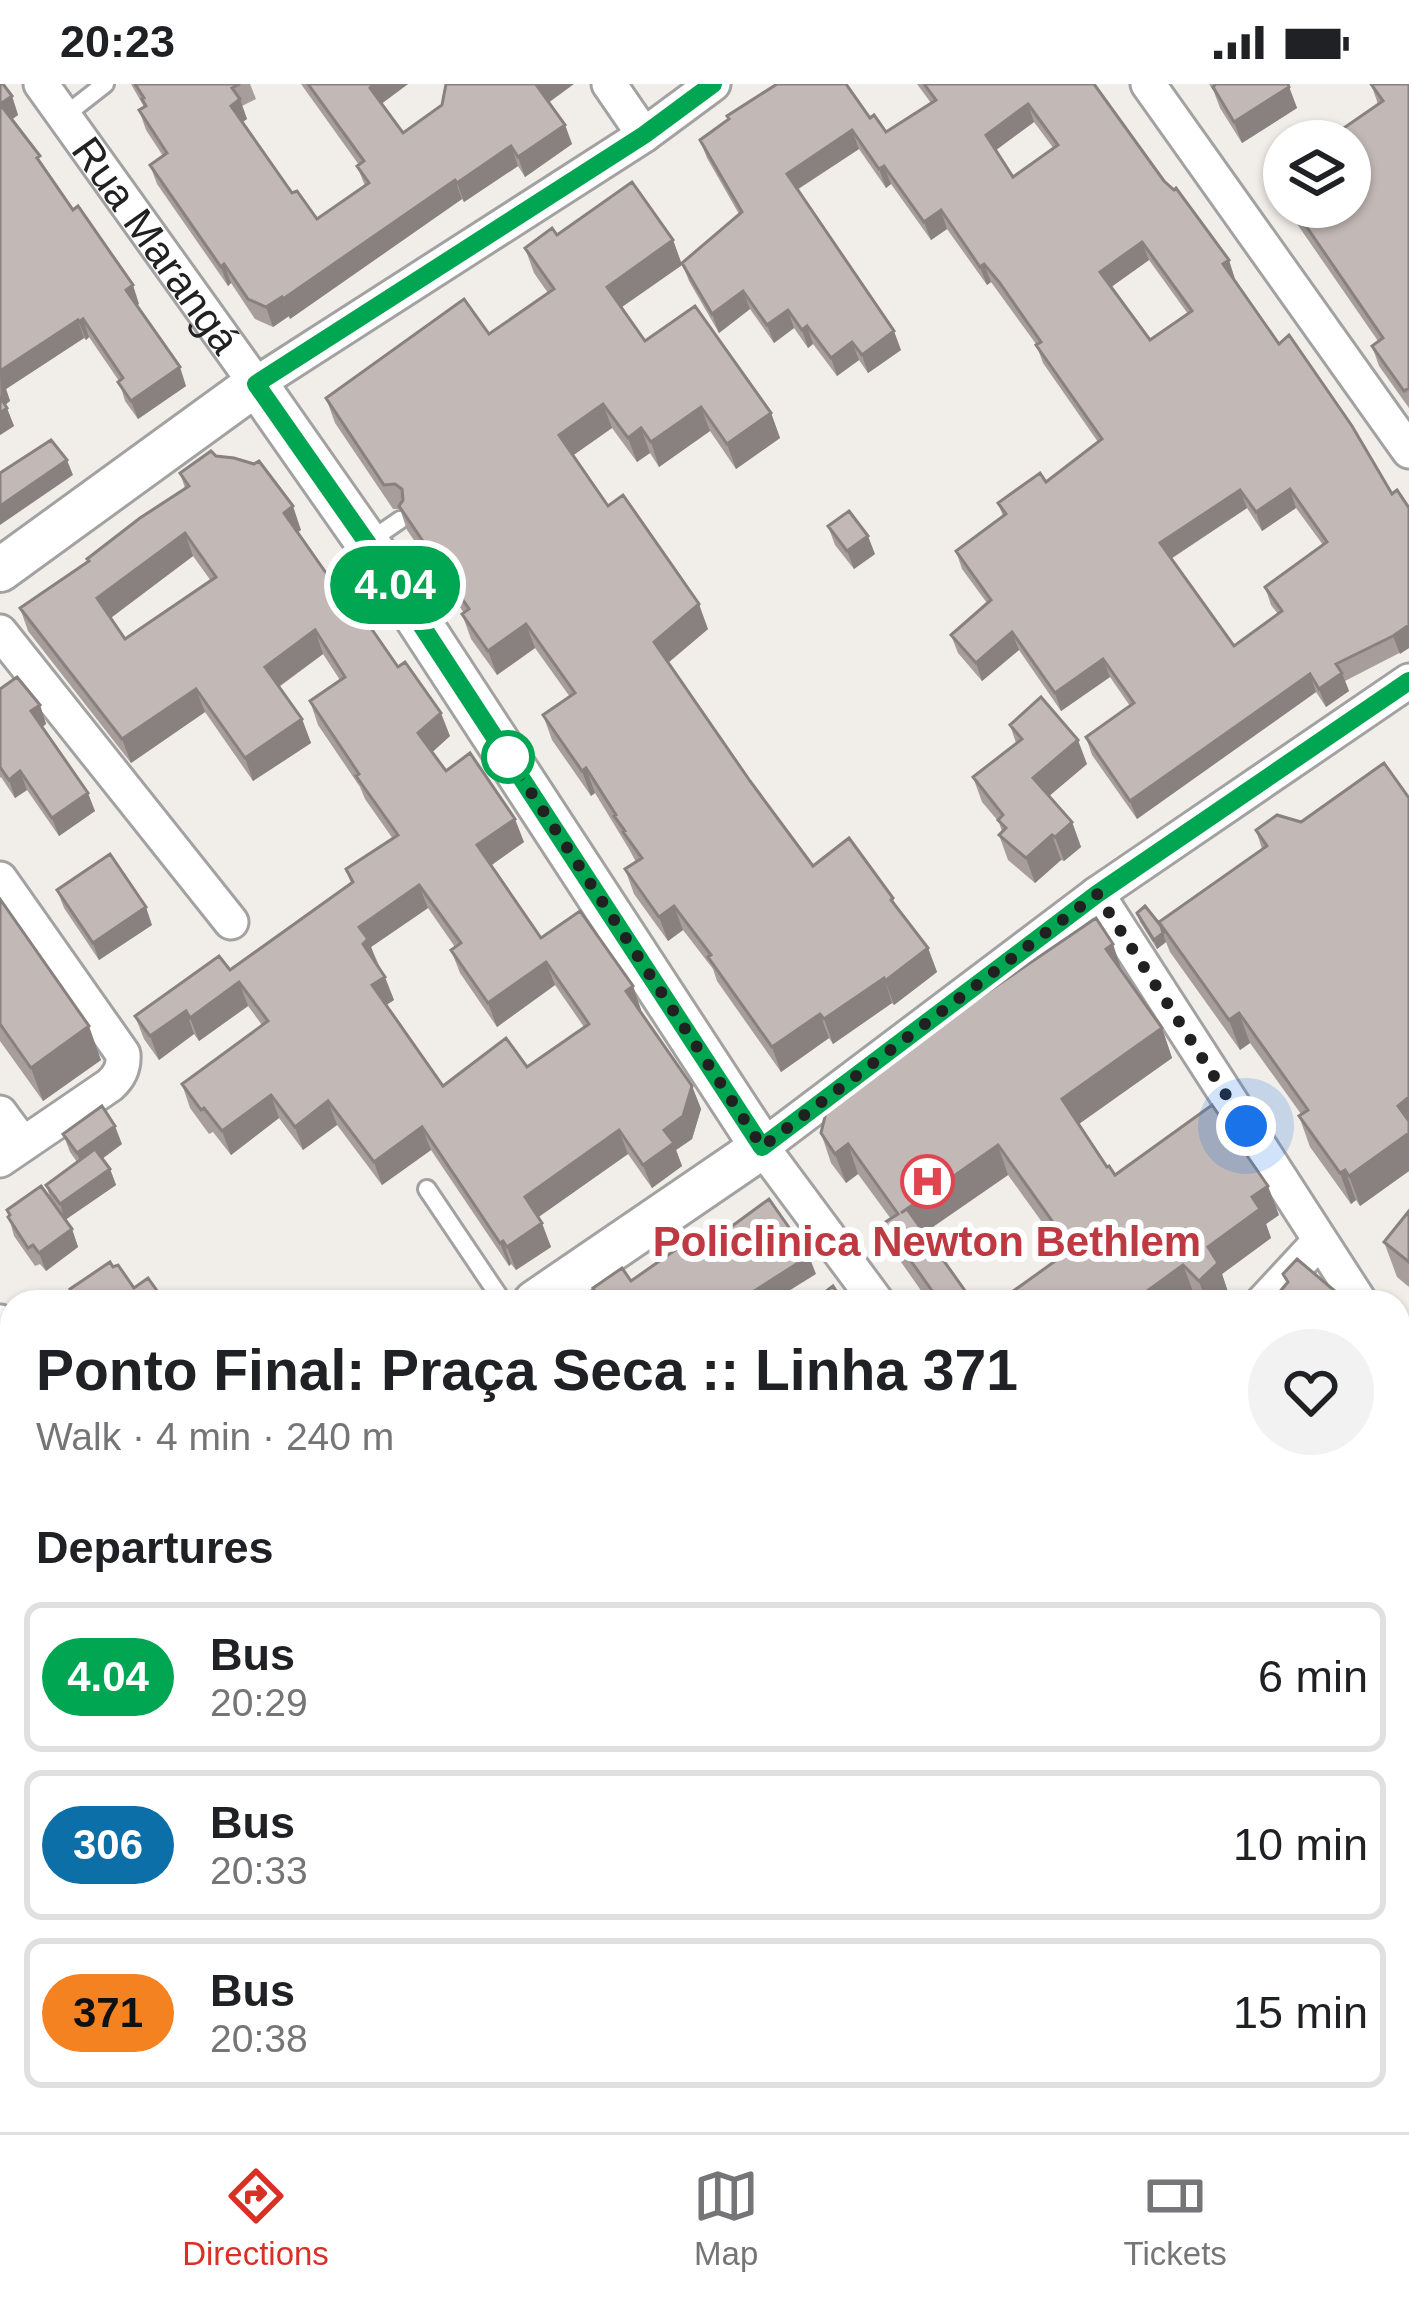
<!DOCTYPE html>
<html lang="en">
<head>
<meta charset="utf-8">
<style>
	body { margin:0; font-family:Arial,sans-serif; background:#f2f2f2; color:#202124; height:100vh; display:flex; flex-direction:column; font-size:45px; white-space:nowrap }
	* { box-sizing:border-box; margin:0 }
	p { font-size:39px; color:#757577 }
	.icon { flex:none; width:66px; height:66px; fill:none; stroke:currentColor; stroke-width:2; stroke-linecap:round; stroke-linejoin:round }
	.map { position:relative; flex:1; overflow:hidden }
	.drawer { position:absolute; left:0px; top:1206px; width:1410px; height:843px; display:flex; flex-direction:column; background:#fff; border-radius:36px 36px 0 0; box-shadow:0 3px 9px #0004 }
	.drawer>* { flex:none }
	.badge { padding:0 24px; border-radius:39px; font-size:42px; line-height:78px }
	.fabs { position:absolute; left:1263px; top:36px; display:grid; gap:24px }
	.fabs a { display:grid; place-items:center; width:108px; height:108px; border-radius:50%; background:#fff; box-shadow:0 3px 9px #0004; font-size:60px }
	.you { position:absolute; width:60px; height:60px; margin:-30px; border:9px solid #fff; border-radius:50%; background:#1a73e8; box-shadow:0 0 0 18px #1a73e833 }
	.map>.badge { position:absolute; translate:-50% -50%; box-shadow:0 0 0 6px #fff }
	h2 { padding:0 36px; font-size:45px; line-height:108px }
	.round { display:grid; place-items:center; flex:none; width:126px; height:126px; border-radius:63px; background:#f2f2f2 }
	.summary { display:flex; align-items:center; justify-content:space-between; height:204px; padding:0 36px }
	h1 { font-size:57px; font-weight:700; line-height:90px }
	ul { padding:0; list-style:none }
	li { display:flex; align-items:center; gap:36px; height:150px; margin:0 24px 18px; padding:0 12px; border:6px solid #e0e0e0; border-radius:18px }
	li div { flex:1 }
	li b { display:block; font-size:45px }
	li em { font-style:normal }
	li .badge { min-width:132px; font-weight:700; text-align:center }
	.status { display:flex; justify-content:space-between; align-items:center; height:84px; padding:0 60px; background:#fff; direction:ltr }
	.status svg { height:33px; fill:currentColor }
	.tab-bar { display:flex; justify-content:space-around; align-items:center; height:168px; border-top:3px solid #e0e0e0; background:#fff; font-size:33px; color:#757577 }
	.tab-bar a { display:grid; justify-items:center; gap:6px }
	.tab-bar .current { color:#d93025 }
	.map>svg:first-child { display:block }
</style>
</head>
<body>
<div class="status"><b>20:23</b><svg viewBox="0 0 49 12"><path d="M0 12V9h3v3zM5 12V6h3v6zM10 12V3h3v9zM15 12V0h3v12zM26 1h20v11H26zM47 4h2v5h-2z"/></svg></div>
<div class="map">
<svg width="1409" height="2048" viewBox="0 0 1409 2048">
	<rect width="100%" height="100%" fill="#f1ede8"/>
	<g fill="none" stroke-linecap="round" stroke-linejoin="round">
		<defs>
			<path id="service" d="M64,32L105,0
				M368,458L400,436
				M427,1105L503,1218"/>
			<g id="minor">
				<path id="s1" d="M41,0L256,300L644,51L713,0"/>
				<path d="M609,0L644,51"/>
				<path d="M1148,0L1409,367"/>
				<path d="M0,548L231,838"/>
				<path d="M0,795L123,970C124,983 120,992 110,1001L0,1076"/>
				<path d="M1097,810L1360,1218"/>
				<path d="M0,1029L23,1060"/>
				<path d="M877,1218L762,1063L1097,810L1409,597"/>
				<path d="M1263,1218L1315,1162"/>
				<path d="M0,1238L12,1253"/>
				<path d="M1398,1277L1409,1293"/>
				<path d="M0,1540L12,1558"/>
				<path d="M0,1765L12,1781"/>
				<path d="M1398,1834L1409,1853"/>
				<path d="M0,1858L12,1875"/>
				<path d="M1398,1934L1409,1949"/>
				<path d="M122,2037L130,2048"/>
				<path d="M251,2037L259,2048"/>
			</g>
			<path id="tertiary" d="M0,486L256,300L375,470L762,1063L535,1218
				M0,1596L12,1588
				M481,2037L489,2048"/>
		</defs>
		<use href="#service" stroke="#a2a2a2" stroke-width="22"/>
		<use href="#minor" stroke="#a2a2a2" stroke-width="39"/>
		<use href="#tertiary" stroke="#a2a2a2" stroke-width="48"/>
		<use href="#service" stroke="#fff" stroke-width="16"/>
		<use href="#minor" stroke="#fff" stroke-width="33"/>
		<use href="#tertiary" stroke="#fff" stroke-width="42"/>
	</g>
	<path fill="#a79e9c" fill-rule="evenodd" d="M0,0L12,12L18,31L12,35L139,220L137,221L186,302L138,335L125,317L119,297L89,253L86,256L84,254L6,305L10,317L5,321L14,342L0,351Z
		M131,0H250L256,15L242,22L247,35L242,38L292,109L317,135L365,102L357,82L359,81L301,0H408L381,20L403,49L548,18L565,41L572,60L525,93L518,82L464,118L462,115L290,235L289,232L273,243L255,235L231,199L228,202L157,100L150,81L163,72L146,46L139,26L144,23Z
		M917,0H1094L1235,195L1234,196L1279,260L1392,410L1409,424V564L1345,597L1349,607L1326,623L1316,608L1137,735L1092,671L1086,653L1130,622L1110,593L1061,627L1019,566L982,597L958,569L951,551L987,519L962,485L956,467L1003,432L998,419L1046,398L1098,358L1043,279L1036,260L991,198L987,201L947,145L931,156L891,100L886,104L859,65L797,106L901,266L868,289L859,276L837,292L813,260L808,264L794,244L774,259L750,225L719,249L689,197L682,179L739,130L707,74L700,56L870,34L886,48L931,19ZM1034,38L1054,65L1013,93L996,66ZM1149,176L1188,230L1150,256L1111,203ZM1247,424L1262,447L1296,424L1323,461L1265,503L1271,521L1278,530L1234,562L1171,475Z
		M1209,0H1288L1297,24L1242,59L1220,24L1214,8Z
		M1371,0H1409V324L1379,282L1372,262L1378,257L1295,137L1290,123H1350L1378,20Z
		M557,151L673,156L682,181L622,223L645,257L771,329L780,354L736,385L710,347L659,383L650,369L637,378L612,344L573,371L608,422L708,545L668,579L750,697L813,782L893,814L896,823L928,864L937,888L894,921L892,919L833,960L829,954L781,988L717,897L713,885L683,846L668,857L634,810L625,785L636,778L629,765L595,709L591,712L552,656L543,631L570,613L535,564L497,591L471,555L462,530L464,529L407,446L400,425H393L335,339L326,314L489,250L548,209L534,189L525,164Z
		M216,372L301,446L297,448L331,496L450,652L432,668L446,687L524,758L491,781L541,854L633,902L641,926L639,927L692,1002L701,1025L692,1055L676,1066L682,1082L652,1104L628,1070L538,1133L551,1163L516,1186L511,1180L509,1182L431,1066L382,1101L337,1041L303,1066L279,1034L231,1071L213,1048L209,1050L190,1024L182,1000L262,941L248,922L199,957L194,950L159,976L144,955L135,932L230,886L351,799L346,785L393,755L365,715L360,703L318,641L310,617L340,596L323,570L279,603L302,635L311,659L253,697L205,628L131,679L28,547L20,524L89,478L185,404L180,389ZM193,472L211,497L125,555L111,534ZM428,824L455,863L451,866L460,889L497,943L555,901L584,943L527,983L443,1002L386,921L394,916L371,863Z
		M828,442L875,470L854,485L835,461Z
		M0,605L40,621L46,640L42,643L95,727L59,752L27,706L15,714L1,693L0,694Z
		M1010,641L1087,680L1049,712L1072,738L1081,763L1064,777L1061,776L1035,799L1008,776L999,751L1002,748L999,738L982,718L973,693L1016,659Z
		M1409,714V1087L1360,1122L1356,1116L1351,1120L1310,1063L1299,1032L1301,1030L1250,959L1240,966L1170,868L1166,858L1157,865L1140,838L1137,829L1160,842L1262,765L1256,746Z
		M57,806L152,841L99,876L64,824Z
		M0,815L101,976L43,1017L0,957Z
		M1123,890L1162,944L1172,974L1078,1040L1107,1083L1115,1091L1279,1131L1266,1140L1271,1154L1222,1190L1228,1208L1218,1218H1201L1194,1210L1065,1170L1008,1091L924,1149L973,1218H929L894,1168L884,1139L891,1135L858,1090L846,1099L831,1079L821,1049Z
		M63,1050L122,1060L102,1075L110,1085L116,1101L65,1136L72,1145L78,1163L46,1187L40,1180L35,1182L14,1152L7,1126L51,1116L46,1101L77,1078L70,1068Z
		M1409,1127V1203L1397,1193L1384,1158Z
		M12,1628V1749L7,1745H0V1637Z
		M1409,1748V1816L1398,1810V1761Z
		M12,1777V1842L10,1840L0,1837V1779L5,1780Z
		M0,1872L7,1874L12,1872V1995L0,1979Z
		M976,2037H1154L1140,2046L1142,2048H983Z
		M1193,2037H1395L1380,2048H1201Z"/>
	<path fill="#88817f" d="M374,0H408L377,23L370,4Z
		M540,0H574L544,22L537,2Z
		M1289,3L1297,24L1242,59L1234,38Z
		M12,12L18,31L7,39L0,20Z
		M240,15L247,35L238,41L231,22Z
		M1028,20L1034,38L992,69L986,51Z
		M565,41L572,60L525,93L518,73Z
		M852,46L859,65L793,108L787,90Z
		M511,62L518,82L464,118L457,99Z
		M884,82L891,100L886,104L879,85Z
		M455,96L462,115L290,235L283,215Z
		M941,126L947,145L931,156L924,138Z
		M673,156L682,181L616,227L607,203Z
		M1142,158L1149,176L1107,206L1100,188Z
		M1229,176L1235,195L1230,198L1223,180Z
		M224,180L231,199L228,202L221,183Z
		M984,180L991,198L987,201L980,183Z
		M133,201L139,220L133,224L126,206Z
		M743,207L750,225L719,249L712,230Z
		M282,213L289,232L273,243L266,223Z
		M788,226L794,244L774,259L767,241Z
		M83,235L89,253L86,256L79,238Z
		M78,236L84,254L6,305L10,317L1,324L0,287Z
		M807,242L813,260L808,264L802,246Z
		M894,247L901,266L868,289L862,271Z
		M852,258L859,276L837,292L831,274Z
		M180,283L186,302L138,335L131,317Z
		M603,320L612,344L568,375L559,351Z
		M701,323L710,347L659,383L651,358Z
		M7,324L14,342L0,351V329Z
		M771,329L780,354L736,385L727,360Z
		M641,344L650,369L637,378L628,354Z
		M67,376L73,391L0,441V422Z
		M1290,405L1296,424L1262,447L1256,428Z
		M1240,406L1247,424L1167,477L1160,459Z
		M293,422L301,446L292,452L284,429Z
		M185,449L193,472L105,538L97,514Z
		M868,452L875,470L854,485L847,467Z
		M699,520L708,545L663,583L654,558Z
		M526,540L535,564L497,591L488,567Z
		M1409,541V564L1400,570L1393,552Z
		M315,546L323,570L274,606L265,583Z
		M1012,548L1019,566L982,597L976,579Z
		M1103,575L1110,593L1061,627L1055,609Z
		M1342,589L1349,607L1326,623L1319,605Z
		M1310,590L1316,608L1137,735L1130,717Z
		M196,605L205,628L131,679L122,655Z
		M40,621L46,640L38,646L31,627Z
		M441,629L450,652L427,673L418,649Z
		M302,635L311,659L253,697L245,674Z
		M1078,656L1087,680L1042,718L1033,694Z
		M586,684L595,709L591,712L582,687Z
		M20,687L27,706L15,714L9,696Z
		M88,709L95,727L59,752L52,734Z
		M515,735L524,758L486,785L477,761Z
		M1072,738L1081,763L1064,777L1055,753Z
		M1052,751L1061,776L1035,799L1026,774Z
		M419,801L428,824L371,863L377,879L363,860L359,843Z
		M674,822L683,846L668,857L659,833Z
		M146,823L152,841L99,876L93,859Z
		M1163,849L1166,858L1157,865L1154,856Z
		M1113,860L1123,890L1106,865Z
		M928,864L937,888L894,921L885,897Z
		M546,878L555,901L497,943L488,919Z
		M385,893L394,916L380,925L372,901Z
		M884,894L892,919L833,960L824,935Z
		M239,898L248,922L199,957L190,934Z
		M633,902L641,926L634,931L626,907Z
		M186,927L194,950L159,976L150,952Z
		M1239,929L1250,959L1240,966L1229,936Z
		M820,930L829,954L781,988L772,963Z
		M89,942L101,976L43,1017L31,984Z
		M1162,944L1172,974L1072,1045L1062,1015Z
		M692,1002L701,1025L692,1055L676,1066L682,1082L652,1104L643,1081Z
		M271,1011L279,1034L231,1071L222,1047Z
		M1409,1013V1087L1360,1122L1349,1092L1398,1022Z
		M328,1017L337,1041L303,1066L295,1043Z
		M115,1042L122,1060L84,1088L77,1069Z
		M422,1043L431,1066L382,1101L374,1078Z
		M619,1046L628,1070L533,1137L525,1113Z
		M848,1060L858,1090L846,1099L835,1070Z
		M998,1061L1008,1091L911,1158L901,1129Z
		M110,1085L116,1101L65,1136L60,1120Z
		M1345,1086L1356,1116L1351,1120L1340,1089Z
		M1268,1102L1279,1131L1266,1140L1271,1154L1222,1190L1228,1208L1218,1218H1206L1199,1197L1208,1163L1252,1113Z
		M542,1139L551,1163L516,1186L507,1163Z
		M72,1145L78,1163L46,1187L39,1169Z
		M503,1157L511,1180L509,1182L500,1159Z
		M809,1172L816,1190L771,1218H737Z
		M1183,1181L1194,1210L1183,1218H1132Z
		M1336,1208L1340,1218H1328Z
		M1402,1301L1409,1321V1331L1398,1344V1306Z
		M1409,1463V1502L1398,1515V1476Z
		M1409,1637V1676L1398,1689V1651Z
		M1401,2010L1408,2028L1398,2035V2012Z
		M408,2037H433L436,2045L431,2048H403L401,2042Z
		M1132,2037H1154L1137,2048Z
		M1363,2037H1395L1380,2048H1363L1360,2039Z"/>
	<path fill="#c2b8b5" stroke="#88817f" stroke-width="3" fill-rule="evenodd" d="M0,0H3L12,12L0,20L40,72L37,74L73,126L78,122L133,201L126,206L180,283L131,317L118,298L123,294L83,235L79,238L78,236L0,287Z
		M135,0H240L232,4L240,15L231,22L292,109L297,107L317,135L369,99L357,82L364,77L308,0H374L370,4L403,49L442,21L446,0H540L537,2L565,41L518,73L511,62L457,99L455,96L283,215L282,213L266,223L248,215L224,180L221,183L150,81L167,69L139,26L146,22L142,15L144,14Z
		M777,0H846L870,34L874,31L886,48L936,16L924,0H1094L1164,97L1174,106L1176,104L1229,176L1223,180L1279,260L1289,251L1352,342L1392,410L1397,406L1409,424V541L1393,552L1336,580L1342,589L1319,605L1310,590L1130,717L1086,653L1134,619L1103,575L1055,609L1012,548L976,579L951,551L991,516L956,467L1006,430L998,419L1040,389L1046,398L1102,355L1036,261L1041,258L999,198L984,180L980,183L941,126L924,138L884,82L879,85L852,46L787,90L894,247L862,271L852,258L831,274L807,242L802,246L788,226L767,241L743,207L712,230L682,179L742,128L700,56L729,35L727,32ZM1028,20L1058,61L1013,93L986,51ZM1142,158L1192,227L1150,256L1100,188ZM1290,405L1327,458L1265,503L1282,527L1234,562L1160,459L1240,406L1256,428Z
		M1216,0H1288L1289,3L1234,38L1213,3Z
		M1371,0H1409V304L1404,307L1372,262L1383,254L1293,123H1350V57H1325L1383,17Z
		M632,98L673,156L607,203L645,257L695,222L771,329L727,360L701,323L651,358L641,344L628,354L603,320L559,351L608,422L623,411L699,520L654,558L750,697L813,782L849,754L893,814L891,816L928,864L885,897L884,894L824,935L820,930L772,963L708,873L711,871L674,822L659,833L625,785L642,774L623,748L625,747L614,732L616,731L586,684L582,687L543,631L575,609L526,540L488,567L462,530L469,525L399,422L403,416L402,405L395,400L384,401L326,314L464,215L489,250L554,205L525,164L552,144L557,151Z
		M0,313L7,324L0,329Z
		M51,356L67,376L0,422V389Z
		M211,367L216,372L234,374L254,380L259,377L293,422L284,429L331,496L335,492L398,583L405,578L441,629L418,649L446,687L470,669L515,735L477,761L541,854L580,827L633,902L626,907L692,1002L683,1032L664,1046L674,1059L643,1081L619,1046L525,1113L542,1139L507,1163L503,1157L500,1159L422,1043L374,1078L328,1017L295,1043L271,1011L222,1047L204,1024L201,1026L182,1000L268,937L239,898L190,934L186,927L150,952L135,932L219,872L230,886L353,798L346,785L398,751L356,692L359,690L310,617L345,593L315,546L265,583L302,635L245,674L196,605L122,655L20,524L89,477L87,475L140,434L189,402L180,389ZM185,449L216,493L125,555L97,514ZM419,801L461,859L451,866L488,919L546,878L589,940L527,983L506,954L443,1002L372,901L385,893L363,860L368,855L359,843Z
		M849,427L868,452L847,467L828,442Z
		M17,593L40,621L31,627L88,709L52,734L20,687L9,696L0,683V605Z
		M1041,613L1078,656L1033,694L1072,738L1055,753L1052,751L1026,774L999,751L1006,744L998,736L1003,731L973,693L1022,655L1010,641Z
		M1384,679L1409,714V1013L1398,1022L1409,1037V1049L1349,1092L1345,1086L1340,1089L1299,1032L1308,1026L1239,929L1229,936L1159,838L1267,762L1256,746L1277,731L1301,738Z
		M110,770L146,823L93,859L57,806Z
		M0,815L89,942L31,984L0,940Z
		M1145,822L1161,842L1163,849L1154,856L1137,829Z
		M1096,834L1113,860L1106,865L1162,944L1062,1015L1107,1083L1109,1082L1115,1091L1212,1021L1268,1102L1252,1113L1260,1125L1208,1163L1218,1179L1199,1197L1183,1181L1132,1218H998L1072,1165L998,1061L901,1129L907,1125L973,1218H940L884,1139L898,1130L848,1060L835,1070L821,1049L829,1016Z
		M102,1022L115,1042L77,1069L63,1050Z
		M95,1065L110,1085L60,1120L46,1101Z
		M41,1102L72,1145L39,1169L33,1161L28,1164L8,1133L10,1131L7,1126Z
		M769,1115L809,1172L737,1218H603L593,1204L622,1184L631,1197L691,1155L698,1167Z
		M1409,1127V1178L1384,1158Z
		M1297,1175L1336,1208L1328,1218H1271L1288,1198L1283,1190Z
		M110,1178L113,1183L118,1181L134,1204L148,1194L165,1218H62L73,1210L70,1205Z
		M833,1202L843,1218H812Z
		M1409,1399V1463L1398,1476V1412Z
		M1409,1572V1637L1398,1651V1586Z
		M12,1628V1736L8,1730L0,1724V1637Z
		M1409,1748V1800L1398,1789V1761Z
		M12,1777V1830L0,1817V1779L5,1780Z
		M0,1872L7,1874L12,1872V1989L8,1984L11,1982L0,1967Z
		M12,2005V2037H106L115,2046L125,2047L133,2044L139,2037H235L241,2045L254,2047L264,2042L268,2037H408L401,2042L405,2048H0V2015Z
		M537,2037H923L930,2048H545Z
		M982,2037H1134L1142,2048H990Z
		M1200,2037H1363L1360,2039L1366,2048H1208Z"/>
	<g fill="none" stroke-linecap="round" stroke-linejoin="round">
		<defs>
			<path id="line" d="M713,0L644,51L256,300L375,470L762,1063L1097,810L1409,597"/>
		</defs>
		<use href="#line" stroke="#fff" stroke-width="27"/>
		<use href="#line" stroke="#00a651" stroke-width="18"/>
		<path stroke="#212121" stroke-width="12" stroke-dasharray="0 21.6" d="M508,673L762,1063L1097,810L1246,1042"/>
	</g>
	<defs>
		<symbol id="hospital-ring" viewBox="-11 -11 22 22"><circle r="9.5" fill="#fff" stroke="#e0444e" stroke-width="1.5"/><path d="M-5-5h3v3.5h4V-5h3V5h-3V1.5h-4V5h-3Z" fill="#e0444e"/></symbol>
	</defs>
	<g fill-rule="evenodd">
		<use href="#hospital-ring" x="898" y="1068" width="59" height="59"/>
	</g>
	<circle fill="#fff" stroke="#00a651" stroke-width="6" cx="508" cy="673" r="24"/>
	<g text-anchor="middle" dominant-baseline="central" stroke-width="12" stroke-linejoin="round" paint-order="stroke">
		<g font-size="42" fill="#212121" stroke="#fff">
			<text stroke="none"><textPath href="#s1" startOffset="198">Rua Marangá</textPath></text>
		</g>
		<g font-size="42" font-weight="bold" fill="#be3a42" stroke="#fff">
			<text x="927" y="1157">Policlinica Newton Bethlem</text>
		</g>
	</g>
</svg>
<div class="fabs">
<a><svg class="icon" aria-label="layers" viewBox="0 0 24 24"><path d="M12 4l9 5-9 5-9-5zM3 14l9 5 9-5"/></svg></a>
</div>
<div class="you" style="left:1246px;top:1042px"></div>
<b class="badge" style="left:395px;top:501px;background:#00a651;color:#fff">4.04</b>
<section class="drawer">
<div class="summary"><div><h1>Ponto Final: Praça Seca :: Linha 371</h1><p>Walk · 4 min · 240 m</p></div><a class="round"><svg class="icon" aria-label="heart" viewBox="0 0 24 24"><path d="M12 20l-8-8c-3-5 5-10 8-4 3-6 11-1 8 4z"/></svg></a></div>
<h2>Departures</h2>
<ul>
<li><span class="badge" style="background:#00a651;color:#fff">4.04</span><div><b>Bus</b><p>20:29</p></div><em>6 min</em></li>
<li><span class="badge" style="background:#0d6fa8;color:#fff">306</span><div><b>Bus</b><p>20:33</p></div><em>10 min</em></li>
<li><span class="badge" style="background:#f58220;color:#111">371</span><div><b>Bus</b><p>20:38</p></div><em>15 min</em></li>
</ul>
</section>
</div>
<nav class="tab-bar">
<a class="current"><svg class="icon" aria-label="directions" viewBox="0 0 24 24"><path d="M12 3l9 9-9 9-9-9zM9 14v-3h6M13 9l2 2-2 2"/></svg>Directions</a>
<a><svg class="icon" aria-label="map" viewBox="0 0 24 24"><path d="M3 6l6-2 6 2 6-2v14l-6 2-6-2-6 2zM9 4v14M15 6v14"/></svg>Map</a>
<a><svg class="icon" aria-label="tickets" viewBox="0 0 24 24"><path d="M3 7h18v10H3zM15 7v10"/></svg>Tickets</a>
</nav>
</body>
</html>
